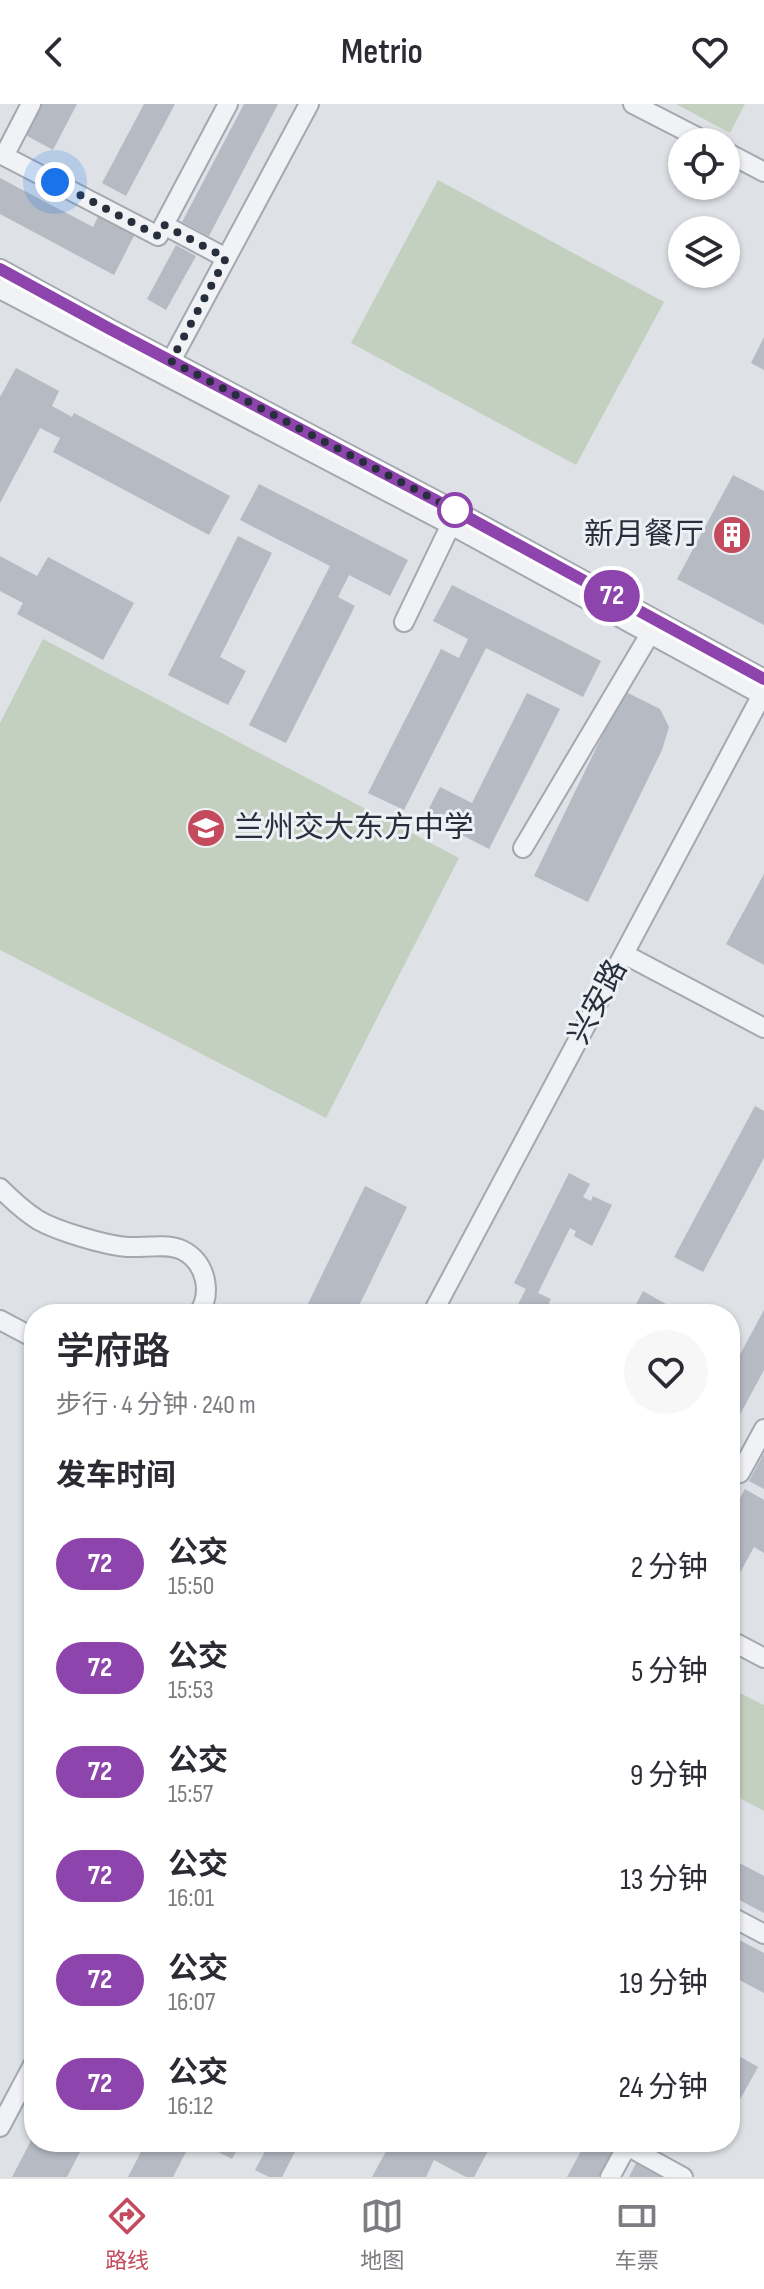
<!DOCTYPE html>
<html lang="zh">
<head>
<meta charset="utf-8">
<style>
	body { margin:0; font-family:"Sofia Sans Condensed","Noto Sans SC",sans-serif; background:#f7f7f7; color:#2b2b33; height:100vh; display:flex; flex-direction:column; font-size:30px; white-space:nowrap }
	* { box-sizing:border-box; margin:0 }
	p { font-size:26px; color:#7c7c81 }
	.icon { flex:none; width:44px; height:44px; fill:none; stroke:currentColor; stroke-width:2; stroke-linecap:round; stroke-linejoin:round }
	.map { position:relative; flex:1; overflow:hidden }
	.sheet { position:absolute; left:24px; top:1200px; width:716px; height:848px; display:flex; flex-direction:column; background:#fff; border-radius:32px; box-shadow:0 2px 6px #0004 }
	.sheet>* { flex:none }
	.badge { padding:0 16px; border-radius:26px; font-size:28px; line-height:52px }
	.buttons { position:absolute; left:668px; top:24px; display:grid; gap:16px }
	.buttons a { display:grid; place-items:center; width:72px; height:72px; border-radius:50%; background:#fff; box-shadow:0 2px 6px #0004; font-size:40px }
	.you { position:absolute; width:40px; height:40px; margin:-20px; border:6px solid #fff; border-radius:50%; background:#1a73e8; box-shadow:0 0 0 12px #1a73e833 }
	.map>.badge { position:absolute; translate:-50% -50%; box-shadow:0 0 0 4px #fff }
	h2 { padding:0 32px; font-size:30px; line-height:72px }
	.round { display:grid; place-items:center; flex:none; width:84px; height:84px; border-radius:42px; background:#f7f7f7 }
	.overview { display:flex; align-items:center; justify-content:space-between; height:136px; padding:0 32px }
	h1 { font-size:38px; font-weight:600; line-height:60px }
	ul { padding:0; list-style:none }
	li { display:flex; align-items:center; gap:24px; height:104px; padding:0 32px }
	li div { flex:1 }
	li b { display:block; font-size:30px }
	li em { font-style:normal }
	li .badge { min-width:88px; font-weight:700; text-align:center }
	header { display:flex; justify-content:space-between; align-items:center; height:104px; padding:0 32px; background:#fff; font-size:36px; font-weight:600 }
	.tabs { display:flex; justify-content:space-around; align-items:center; height:112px; border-top:2px solid #e1e1e2; background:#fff; font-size:22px; color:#7c7c81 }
	.tabs a { display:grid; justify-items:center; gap:4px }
	.tabs .selected { color:#c44a5d }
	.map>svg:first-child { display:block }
</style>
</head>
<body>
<header><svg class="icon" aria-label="back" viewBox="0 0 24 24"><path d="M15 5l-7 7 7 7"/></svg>Metrio<svg class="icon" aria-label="heart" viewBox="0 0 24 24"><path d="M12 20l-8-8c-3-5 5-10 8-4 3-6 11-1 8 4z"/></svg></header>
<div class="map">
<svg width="764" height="2073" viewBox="0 0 764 2073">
	<rect width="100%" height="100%" fill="#dee1e6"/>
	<path fill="#c4d0bf" d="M676,0H745L730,29Z
		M438,76L664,198L576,361L351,239Z
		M43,535L459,754L326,1014L0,846V619Z
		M730,1584L764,1601V1707L730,1689Z"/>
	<path fill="#b5bac3" d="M38,0H77L53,46L22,29Z
		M144,0H175L126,92L102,79Z
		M244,0H278L209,132L182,118Z
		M0,74L93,123L100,109L136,128L114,171L0,110Z
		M176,141L196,152L166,206L147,195Z
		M764,233V266L751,259Z
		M16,264L59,287L52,302L72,313L74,309L230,392L209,431L53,348L60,334L40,324L0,399V293Z
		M733,371L764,387V521L677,475Z
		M259,380L408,456L390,492L349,471L338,493L355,502L286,639L249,621L330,462L240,416Z
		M238,432L272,449L220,553L246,567L228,601L168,571Z
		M0,452L37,472L48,453L134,499L103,556L17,510L23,499L0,487Z
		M452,481L601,557L583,593L486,544L404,706L368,689L441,545L459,554L468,535L433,517Z
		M624,587L660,605L669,623L662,646L588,798L534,772Z
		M527,589L560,605L489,745L425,712L440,683L472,699Z
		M764,770V861L726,840Z
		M755,1002L764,1007V1054L703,1168L674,1153Z
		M569,1069L590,1080L583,1093L591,1097L593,1092L612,1101L592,1142L574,1132L576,1127L570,1124L538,1189L551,1195L544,1210H513L526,1185L514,1179Z
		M365,1082L407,1103L355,1210H303Z
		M643,1187L673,1204L670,1210H631Z
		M764,1206V1266L730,1329V1269Z
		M764,1349V1385L749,1377Z
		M745,1385L764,1396V1449L754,1443L730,1487V1412Z
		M730,1754L764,1772V1809L730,1791Z
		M730,1831L764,1849V1889L730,1871Z
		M730,1947L758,1963L733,2008L730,2006Z
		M34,2031V2038H85L67,2073H12Z
		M146,2038H177L188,2044L173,2073H128Z
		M199,2038H241L232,2055Z
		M270,2038H300L282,2073H269L255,2066Z
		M391,2038H481L490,2043L474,2073H466L434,2056L426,2073H372Z
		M586,2038H622L604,2073H567Z
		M636,2059L663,2073H629Z"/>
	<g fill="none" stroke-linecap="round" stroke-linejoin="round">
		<defs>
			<path id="minor" d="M31,0L4,52L158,132L228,0
				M633,0L707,38
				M726,48L764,68
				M164,121L226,154
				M0,165L110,225L458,408L764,575
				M0,185L451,421L764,592
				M171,257L309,0
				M404,518L456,410
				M523,744L650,530
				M624,850L764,924
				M0,1084C12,1096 24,1107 38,1116C57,1127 104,1141 127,1143C144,1144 166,1139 182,1146C206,1158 213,1189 198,1210
				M432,1210L764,587
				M0,1216L34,1234
				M740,1369L764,1325
				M730,1536L764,1554
				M730,1812L764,1830
				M0,2023L34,1959
				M610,2073L627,2042L683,2073"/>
		</defs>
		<use href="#minor" stroke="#a4a8b0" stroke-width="22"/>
		<use href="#minor" stroke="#f0f2f5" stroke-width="18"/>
	</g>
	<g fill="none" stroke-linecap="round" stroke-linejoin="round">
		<defs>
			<path id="line" d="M0,165L110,225L458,408L764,575"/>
		</defs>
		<use href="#line" stroke="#fff" stroke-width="18"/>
		<use href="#line" stroke="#8e44ad" stroke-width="12"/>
		<path stroke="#282f3c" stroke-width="8" stroke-dasharray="0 14.4" d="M55,78L158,132L164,121L226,154L171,257L458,408L455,406"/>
	</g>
	<defs>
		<symbol id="building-disc" viewBox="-11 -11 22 22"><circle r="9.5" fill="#c44a5d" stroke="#edf0f4"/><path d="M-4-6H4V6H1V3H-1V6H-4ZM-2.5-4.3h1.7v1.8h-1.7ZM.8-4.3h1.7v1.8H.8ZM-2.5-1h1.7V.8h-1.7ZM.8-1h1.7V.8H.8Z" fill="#fff"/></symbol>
		<symbol id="school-disc" viewBox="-11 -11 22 22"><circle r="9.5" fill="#c44a5d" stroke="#edf0f4"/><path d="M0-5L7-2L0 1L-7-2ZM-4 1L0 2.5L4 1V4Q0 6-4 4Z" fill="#fff"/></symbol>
	</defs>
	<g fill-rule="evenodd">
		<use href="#building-disc" x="710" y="409" width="44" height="44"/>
		<use href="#school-disc" x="184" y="702" width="44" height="44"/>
	</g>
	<circle fill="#fff" stroke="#8e44ad" stroke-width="4" cx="455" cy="406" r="16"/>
	<g text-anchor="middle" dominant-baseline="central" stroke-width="6" stroke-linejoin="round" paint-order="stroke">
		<g font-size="30" fill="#282f3c" stroke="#edf0f4" text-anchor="end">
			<text x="704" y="431">新月餐厅</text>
			<text x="234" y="724" text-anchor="start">兰州交大东方中学</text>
		</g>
		<g font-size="30" fill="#282f3c" stroke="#edf0f4">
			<text transform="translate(598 898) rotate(-62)">兴安路</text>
		</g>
	</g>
</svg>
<div class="buttons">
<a><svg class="icon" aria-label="locate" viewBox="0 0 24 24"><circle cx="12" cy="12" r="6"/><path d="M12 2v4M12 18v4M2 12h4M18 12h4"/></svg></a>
<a><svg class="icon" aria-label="layers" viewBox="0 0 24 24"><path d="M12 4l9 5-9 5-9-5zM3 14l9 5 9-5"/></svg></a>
</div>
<div class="you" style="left:55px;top:78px"></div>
<b class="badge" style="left:612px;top:492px;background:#8e44ad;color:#fff">72</b>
<section class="sheet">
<div class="overview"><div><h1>学府路</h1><p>步行 · 4 分钟 · 240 m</p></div><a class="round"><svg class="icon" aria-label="heart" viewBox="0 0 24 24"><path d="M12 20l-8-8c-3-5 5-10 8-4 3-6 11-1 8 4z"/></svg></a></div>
<h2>发车时间</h2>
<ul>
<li><span class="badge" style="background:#8e44ad;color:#fff">72</span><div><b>公交</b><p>15:50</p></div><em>2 分钟</em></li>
<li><span class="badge" style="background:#8e44ad;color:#fff">72</span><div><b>公交</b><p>15:53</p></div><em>5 分钟</em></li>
<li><span class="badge" style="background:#8e44ad;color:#fff">72</span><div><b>公交</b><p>15:57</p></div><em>9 分钟</em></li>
<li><span class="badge" style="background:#8e44ad;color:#fff">72</span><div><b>公交</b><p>16:01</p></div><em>13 分钟</em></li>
<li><span class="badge" style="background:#8e44ad;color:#fff">72</span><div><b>公交</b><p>16:07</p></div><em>19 分钟</em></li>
<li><span class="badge" style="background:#8e44ad;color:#fff">72</span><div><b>公交</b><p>16:12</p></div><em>24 分钟</em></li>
</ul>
</section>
</div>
<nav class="tabs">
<a class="selected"><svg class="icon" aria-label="directions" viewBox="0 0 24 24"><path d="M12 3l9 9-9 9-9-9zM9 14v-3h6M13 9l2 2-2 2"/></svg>路线</a>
<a><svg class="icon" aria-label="map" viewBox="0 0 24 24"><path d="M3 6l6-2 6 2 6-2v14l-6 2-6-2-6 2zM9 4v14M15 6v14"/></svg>地图</a>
<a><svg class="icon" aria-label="tickets" viewBox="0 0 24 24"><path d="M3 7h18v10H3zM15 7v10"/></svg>车票</a>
</nav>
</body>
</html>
